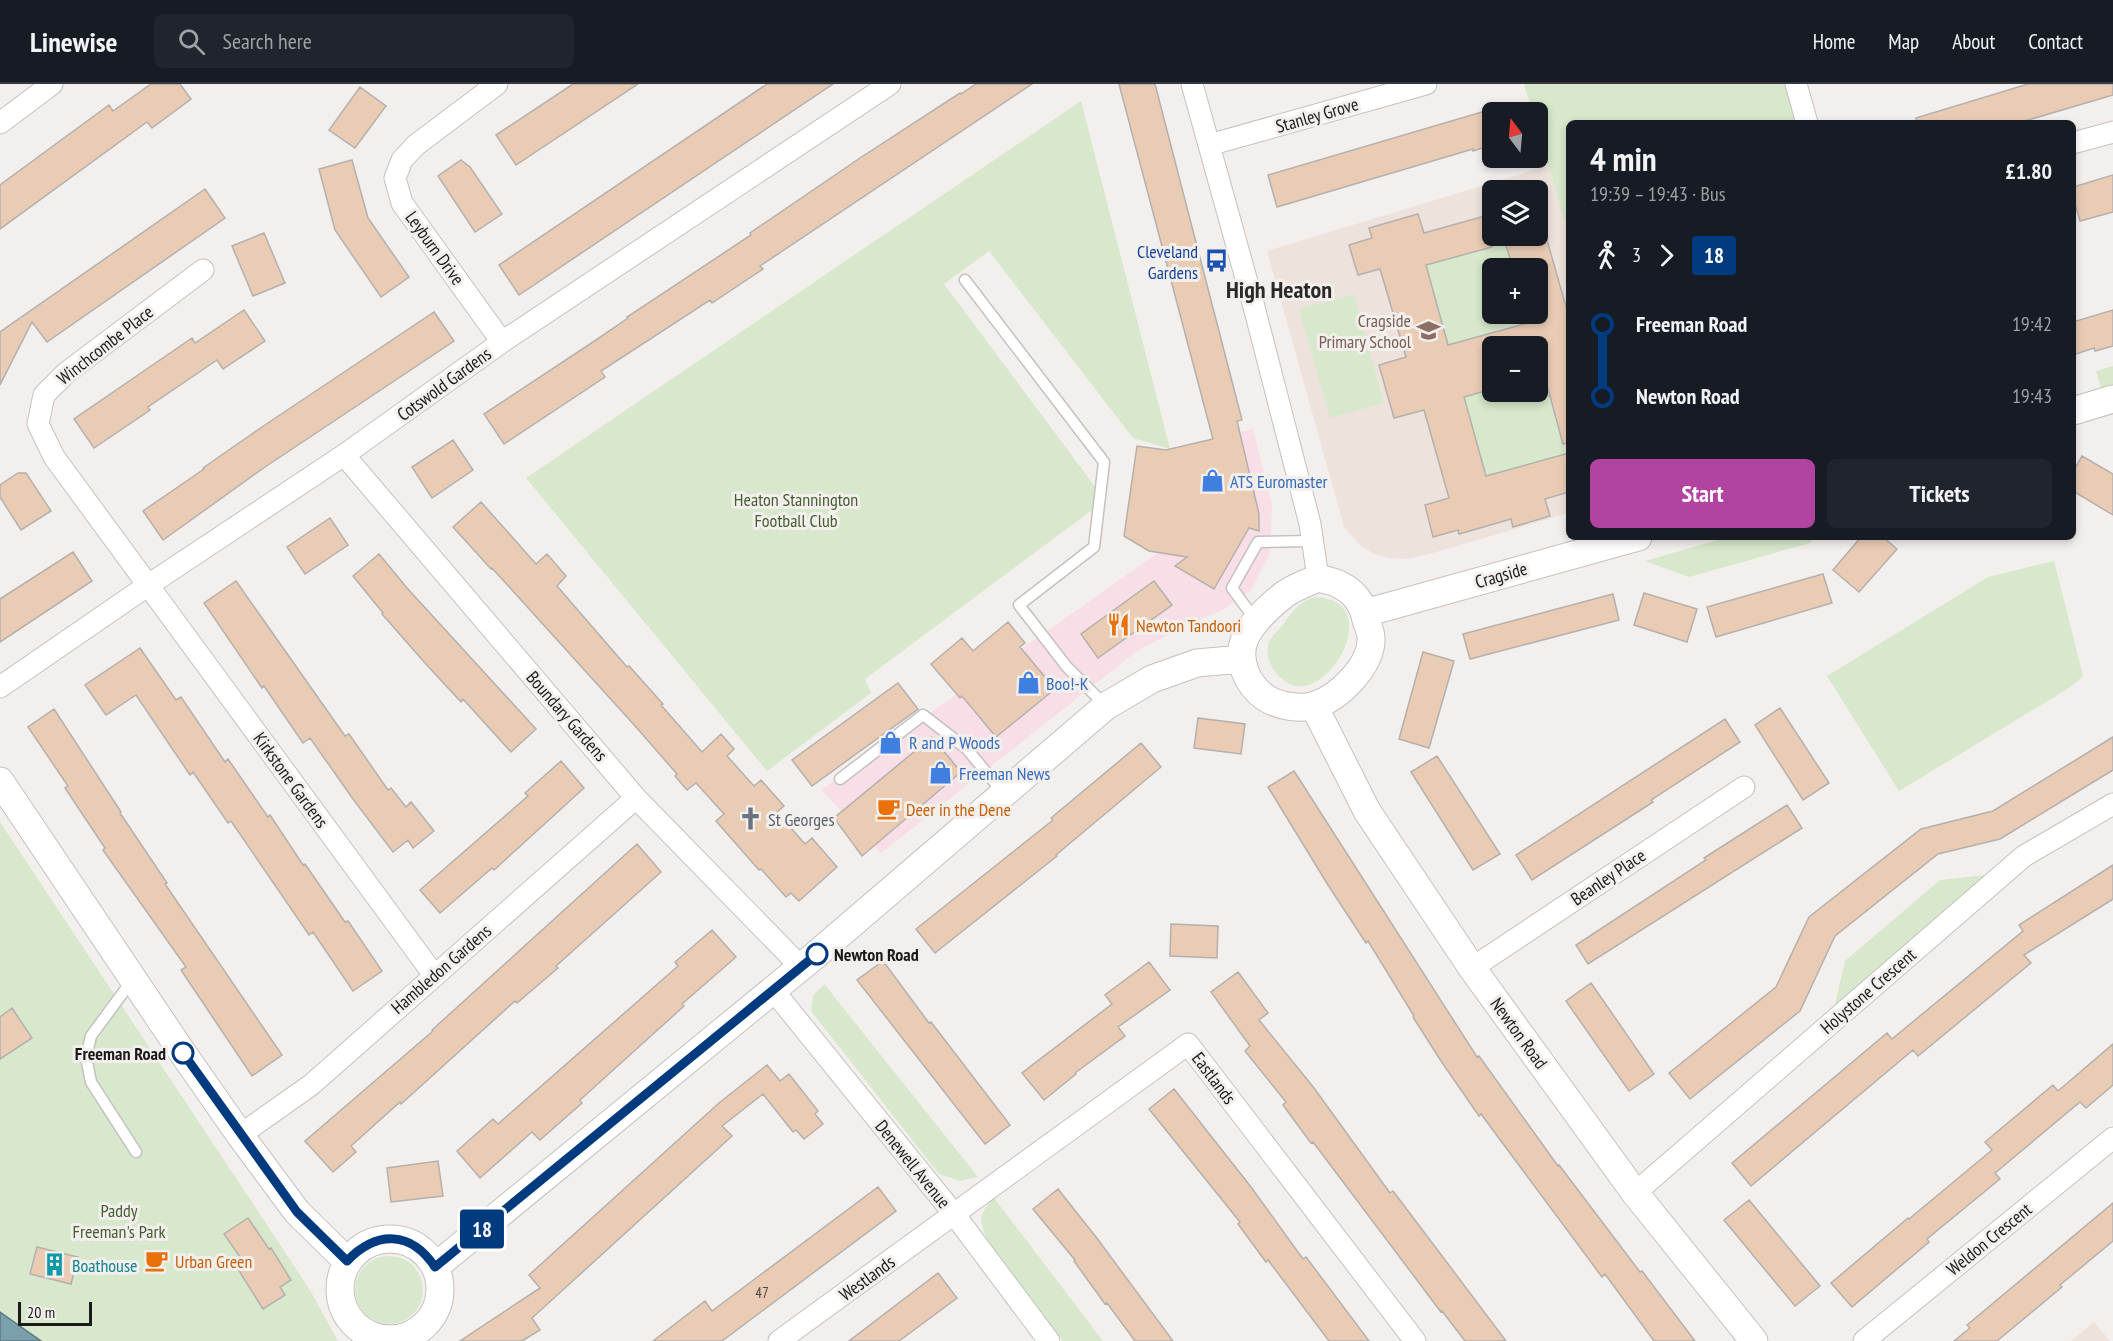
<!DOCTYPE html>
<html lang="en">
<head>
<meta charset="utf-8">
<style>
	body { margin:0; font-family:"PT Sans Narrow",sans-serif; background:#20242c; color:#f1f3f6; height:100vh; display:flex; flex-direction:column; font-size:22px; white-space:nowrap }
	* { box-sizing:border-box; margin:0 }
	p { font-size:20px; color:#9ea1a6 }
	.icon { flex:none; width:33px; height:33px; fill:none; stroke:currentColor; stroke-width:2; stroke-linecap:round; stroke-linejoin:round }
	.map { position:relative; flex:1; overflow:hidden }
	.side { position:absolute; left:1566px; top:36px; width:510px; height:420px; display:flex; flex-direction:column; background:#171b24; border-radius:9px; box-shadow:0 3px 9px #0003 }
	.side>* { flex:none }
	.badge { padding:0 12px; border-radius:4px; font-size:21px; line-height:39px }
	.needle { width:39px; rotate:344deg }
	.controls { position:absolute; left:1482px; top:18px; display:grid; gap:12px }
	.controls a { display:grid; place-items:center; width:66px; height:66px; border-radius:9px; background:#171b24; box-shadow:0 3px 9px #0003; font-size:30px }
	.scale { position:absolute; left:18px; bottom:15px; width:74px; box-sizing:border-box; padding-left:6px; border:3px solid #1c1a19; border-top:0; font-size:16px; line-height:21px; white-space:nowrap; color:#1c1a19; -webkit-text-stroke:4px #f3efed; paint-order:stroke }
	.map>.badge { position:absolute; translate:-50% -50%; box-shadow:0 0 0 3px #fff }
	.legs { display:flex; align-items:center; gap:9px; height:66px; padding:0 24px; font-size:20px }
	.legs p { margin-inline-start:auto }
	.headline { display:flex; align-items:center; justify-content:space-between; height:102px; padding:0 24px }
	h1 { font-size:33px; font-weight:800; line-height:45px }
	.cta { display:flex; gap:12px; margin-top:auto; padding:12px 24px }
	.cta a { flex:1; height:69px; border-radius:9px; background:#b143a1; color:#fff; font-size:24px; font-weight:800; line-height:69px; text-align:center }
	.cta a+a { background:#20242c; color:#f1f3f6 }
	ul { padding:0 24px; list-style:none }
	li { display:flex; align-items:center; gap:21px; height:72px; font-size:22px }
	li i { display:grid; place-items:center; width:9px; height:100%; margin:0 8px; background:currentColor }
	li i::after { content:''; width:15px; height:15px; margin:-8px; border:4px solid; border-radius:50%; background:#171b24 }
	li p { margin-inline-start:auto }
	li:first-child i { background:linear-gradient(#0000 50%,currentColor 0) }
	li:last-child i { background:linear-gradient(currentColor 50%,#0000 0) }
	header { display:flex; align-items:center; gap:36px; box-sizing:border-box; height:84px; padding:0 30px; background:#171b24; border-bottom:2px solid #363941 }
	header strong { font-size:28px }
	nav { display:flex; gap:33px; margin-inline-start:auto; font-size:21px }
	.search { width:420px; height:54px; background:#20242c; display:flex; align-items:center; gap:15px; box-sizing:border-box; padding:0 21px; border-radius:9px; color:#9ea1a6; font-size:22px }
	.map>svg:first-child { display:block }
</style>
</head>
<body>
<header>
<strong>Linewise</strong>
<div class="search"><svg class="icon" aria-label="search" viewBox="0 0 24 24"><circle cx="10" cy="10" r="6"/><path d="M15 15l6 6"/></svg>Search here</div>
<nav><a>Home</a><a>Map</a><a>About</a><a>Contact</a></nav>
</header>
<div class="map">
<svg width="2113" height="1257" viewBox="0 0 2113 1257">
	<rect width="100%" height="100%" fill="#f3efed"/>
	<path fill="#f8dee6" d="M1253,345L1272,421L1270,469L1250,507L1223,526L1188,540L1137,567L881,769L821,706L1155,471L1176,434L1170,365Z"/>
	<path fill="#eee3dc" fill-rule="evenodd" d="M1524,0L1569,39V429L1433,469L1408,475L1388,474L1372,469L1360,461L1344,443L1267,167L1547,82L1538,28ZM1492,106H1538V152H1492ZM1492,184H1538V230H1492ZM1492,262H1538V308H1492Z
		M2094,1238L2110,1257H2071Z"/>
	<path fill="#d7e8cc" d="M1524,0H1786L1797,39H1569V151L1538,47V28H1532Z
		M1081,17L1170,365L1133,354L989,167L944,200L1096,404V423L865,595L871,609L767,687L526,394Z
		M1505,159L1513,184H1492V230H1525L1528,239L1448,261L1426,181Z
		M1354,210L1384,319L1330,334L1299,225Z
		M2113,282V301L2101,304L2096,287Z
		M1544,290L1566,370L1486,392L1464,313L1492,305V308H1538V292Z
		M1728,453H1815L1810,459L1689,493L1645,477Z
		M2054,477L2083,592L2069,604L1899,707L1827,592L1988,493Z
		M1316,513C1385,517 1331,615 1292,601C1276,595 1262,574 1270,556C1273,551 1278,546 1282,542C1292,528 1299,517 1316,513Z
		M0,738L277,1156L311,1208L338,1257H0Z
		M1986,791L1834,924L1845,877L1940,796Z
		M825,900V901L978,1093L960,1097L939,1090L811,927L813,911Z
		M994,1114L1103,1257H1063L989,1159C979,1138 977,1131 994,1114Z
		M355 1206a34 34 0 1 1 68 0a34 34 0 1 1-68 0Z"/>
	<path fill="#79a0ac" stroke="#5d7880" stroke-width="1.5" d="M0,1228L41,1257H0Z"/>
	<path fill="#eaccb5" stroke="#b4b0ae" stroke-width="1.5" d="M151,0H180L191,15L152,44L147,38L0,145V101L109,21L113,27Z
		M573,0H638L516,81L496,51Z
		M767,0H833L519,211L499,181Z
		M976,0H1032L760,182L763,185L712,219L710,216L601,287L605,293L504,360L484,330L596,256L628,234L627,233L751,151L750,149L860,74L960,9L961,10Z
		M1119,0H1155L1242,336L1237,337L1259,430V447L1249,444L1214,505L1175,482L1187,473L1149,467L1124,452L1137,362L1166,366L1213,355Z
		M2028,0H2113V11L2018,39H1917L1916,34Z
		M360,3L386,22L355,64L329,46Z
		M1492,25V61L1473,67V65L1277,123L1268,91Z
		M352,76L368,134L409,193L381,213L335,146L319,85Z
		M461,76L470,83L502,130L475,148L438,92Z
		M2113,91V128L2080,137L2073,113V103Z
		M205,105L225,134L47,258L32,238L0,301V248Z
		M1418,130L1424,149L1492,130V163L1426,181L1448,261L1528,239L1525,230H1538V184H1513L1503,152H1538V142H1543L1569,233V359L1563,360L1544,290L1538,292V262H1492V305L1464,313L1486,392L1569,369V408L1545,415L1550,432L1513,443L1511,435L1459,450L1458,446L1433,453L1425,421L1449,414L1424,326L1394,334L1379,281L1406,273L1380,185L1358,191L1349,161L1372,154L1369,144Z
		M264,149L285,199L253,212L232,162Z
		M244,226L265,257L223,285L217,276L148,323L150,326L94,364L74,335L192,254L195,259Z
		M2113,226V262L2095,267L2094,264L2073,271V238Z
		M434,228L454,257L265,383L163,456L143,427L204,385L203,384L259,345Z
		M453,356L473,386L432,414L412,383Z
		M2082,372L2113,390V431L2073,407V388Z
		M18,389H26L51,427L21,446L0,413V401Z
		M481,418L536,480L547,470L566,492L557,502L627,583L629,582L663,620L661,621L702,668L721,650L734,665L727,672L754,702L761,696L784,722L777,728L805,760L812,754L837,783L799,817L791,809L786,813L761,785L759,786L716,737L724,730L696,699L687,706L675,692L677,690L636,643L492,484L491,485L453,443Z
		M330,434L348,461L305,490L287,463Z
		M1861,453H1883L1897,465L1859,508L1833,486Z
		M73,468L92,497L0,558V515Z
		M379,470L407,504L536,645L511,668L463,615L461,618L425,579L382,530L383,529L353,492Z
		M1823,490L1832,519L1716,553L1707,523Z
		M236,497L345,652L349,650L388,706L391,704L406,723L411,718L434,747L413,764L408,756L393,768L353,715L310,654L303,659L264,602L262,604L204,519Z
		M1154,497L1172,521L1098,574L1081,550Z
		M1644,509L1697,525L1687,558L1634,541Z
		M1613,510L1619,536L1470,575L1463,550Z
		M1008,538L1025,559L1020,563L1055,605L996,653L962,612L960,614L931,580L962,554L973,567Z
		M140,564L176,616L181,613L225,678L228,675L268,733L270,731L303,781L305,780L345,838L348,837L382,887L353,907L313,848L309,851L231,737L228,739L193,688L190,691L136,611L106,631L85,601Z
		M1423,568L1454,577L1429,664L1399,655Z
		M898,599L918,625L812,702L792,676Z
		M1780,624L1829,699L1803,716L1755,641Z
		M54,625L121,728L120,729L167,799L165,800L282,971L252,992L181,886L186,883L103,766L105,764L65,704L68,702L28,643Z
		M1198,634L1245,640L1241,670L1194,664Z
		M1725,635L1740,658L1651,716L1653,718L1532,796L1516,771Z
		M932,653L961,688L862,772L834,734Z
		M2113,653V686L2000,755L1938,770L1835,852L1800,927L1690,1015L1669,989L1776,903L1809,833L1921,745L1993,727Z
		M1141,659L1161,683L1056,771L1057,772L935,869L916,845L1053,736L1051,734Z
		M1437,672L1500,770L1473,786L1411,688Z
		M561,677L584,704L494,786L492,784L440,829L420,806L528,712L525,709Z
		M1294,687L1477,973L1479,972L1558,1082L1559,1081L1640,1188L1642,1187L1695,1257H1654L1605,1190L1602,1193L1481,1030L1479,1032L1441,977L1413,933L1414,932L1368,857L1366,859L1328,801L1268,703Z
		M1787,721L1802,744L1588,880L1576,861L1706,776L1704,774Z
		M637,760L661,788L556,882L558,884L517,919L515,917L401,1020L400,1018L351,1062L356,1068L333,1088L305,1057L433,947L432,946Z
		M2113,781V815L2024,871L2031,879L1918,972L1913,966L1751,1102L1732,1079L1887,949L1892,955L2023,847L2019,841Z
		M1171,840L1218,842L1217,874L1170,872Z
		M712,846L736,873L682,920L684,922L580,1016L582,1019L540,1056L532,1048L480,1094L457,1067L493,1035L498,1040L678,882L675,878Z
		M883,877L929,939L931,938L1010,1041L985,1060L857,896Z
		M1149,878L1170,906L1118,943L1125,952L1075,989L1076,990L1044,1016L1022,989L1112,920L1105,911Z
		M1238,888L1268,929L1259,936L1314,1004L1390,1109L1393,1107L1430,1156L1506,1257H1465L1442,1227L1441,1228L1313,1058L1311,1059L1283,1021L1286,1018L1245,967L1250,962L1211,908Z
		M1591,899L1654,990L1629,1007L1566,917Z
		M12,924L32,954L0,975V933Z
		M2113,960V1001L2086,1024L2080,1018L1995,1089L2000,1095L1927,1155L1929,1158L1852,1223L1831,1199L1908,1134L1909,1135L1992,1066L1985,1058L2053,1001L2058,1007Z
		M767,981L780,997L789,990L818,1027L815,1030L823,1040L804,1055L796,1046L793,1048L763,1010L722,1042L732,1052L532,1234L540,1246L522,1257H460L540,1204L529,1191L719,1019Z
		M1174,1005L1251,1103L1303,1175L1306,1173L1369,1257H1329L1268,1176L1266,1178L1238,1140L1240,1138L1149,1025Z
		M438,1077L443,1112L391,1118L387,1084Z
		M878,1103L896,1127L722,1257H653L705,1217L712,1227Z
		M1058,1105L1096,1153L1173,1257H1135L1107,1219L1105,1220L1074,1177L1075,1176L1033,1125Z
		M1749,1116L1820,1202L1795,1222L1724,1136Z
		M2113,1119V1157L2060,1201L2062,1203L1997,1257H1954L1970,1244L1967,1241Z
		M248,1134L269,1165L271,1164L291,1196L280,1203L285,1211L263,1225L238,1185L245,1180L224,1150Z
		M37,1163L78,1173L71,1200L30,1190Z
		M938,1189L957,1214L899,1257H849Z"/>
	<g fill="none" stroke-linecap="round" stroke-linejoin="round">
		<defs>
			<path id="service" d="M965,196L1104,378L1094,463L1019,521L1067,583L1106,622
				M1256,537L1232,504L1258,458L1312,457
				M840,695L923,631L967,665L1004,710
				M133,895L91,952L86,973L91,998L136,1068"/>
			<path id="minor" d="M497,0L416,61L402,76L395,94L402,119L502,258
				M1192,0L1254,223L1310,440L1318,494
				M1796,0L1807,39
				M0,39L52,0
				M2073,59L2113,48
				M1209,61L1426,0
				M203,186L66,289L44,311L38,340L54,373L434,891
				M344,371L636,714L801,883
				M0,603L147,502L344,371L502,258L890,0
				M1472,884L1744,703
				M773,906L954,1130L1049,1257
				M240,1051L311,1001L636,714
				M1635,1109L2024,772L2113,720
				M386,1255V1257
				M779,1257L1188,960L1415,1257
				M1864,1257L2113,1054"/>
			<path id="tertiary" d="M2073,327L2113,315
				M1318,494C1325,496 1334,497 1340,501C1355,508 1363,521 1366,536C1368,542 1371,548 1371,554C1372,581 1339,614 1315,621C1302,626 1278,622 1266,614C1247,601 1236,576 1245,554C1253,537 1271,521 1285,510C1295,503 1307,499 1318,494Z
				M1365,529L1638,453
				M1314,622L1367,727L1472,884L1635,1109L1754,1257
				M0,697L182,968L240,1051L297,1128L347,1177
				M340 1205a50 50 0 1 1 100 0a50 50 0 1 1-100 0Z
				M435,1183L812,874L1106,622L1152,595L1197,579L1242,575"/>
		</defs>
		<use href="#service" stroke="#c4c1be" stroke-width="13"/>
		<use href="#minor" stroke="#c4c1be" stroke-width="23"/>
		<use href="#tertiary" stroke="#c4c1be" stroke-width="29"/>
		<use href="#service" stroke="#fff" stroke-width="10"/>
		<use href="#minor" stroke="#fff" stroke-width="21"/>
		<use href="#tertiary" stroke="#fff" stroke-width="27"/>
	</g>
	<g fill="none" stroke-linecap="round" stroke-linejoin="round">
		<defs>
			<path id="line-1" d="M183,969L297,1128L347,1177C377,1146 411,1147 435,1183L817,870"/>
		</defs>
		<use href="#line-1" stroke="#fff" stroke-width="14"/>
		<use href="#line-1" stroke="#003b80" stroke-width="9"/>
	</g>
	<defs>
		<symbol id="bus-bare" viewBox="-9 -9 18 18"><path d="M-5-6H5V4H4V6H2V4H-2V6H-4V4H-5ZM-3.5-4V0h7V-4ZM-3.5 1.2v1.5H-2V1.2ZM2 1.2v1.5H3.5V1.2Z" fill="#1a4fb4" stroke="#f3efed" stroke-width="2.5" paint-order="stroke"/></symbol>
		<symbol id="school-bare" viewBox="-9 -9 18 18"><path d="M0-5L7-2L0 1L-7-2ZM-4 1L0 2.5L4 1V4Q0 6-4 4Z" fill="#8d6e63" stroke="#f3efed" stroke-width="2.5" paint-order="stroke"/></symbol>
		<symbol id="shop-bare" viewBox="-9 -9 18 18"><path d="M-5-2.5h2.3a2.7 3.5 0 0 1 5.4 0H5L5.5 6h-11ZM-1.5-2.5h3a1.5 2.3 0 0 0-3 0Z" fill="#3f7fe0" stroke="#f3efed" stroke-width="2.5" paint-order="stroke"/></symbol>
		<symbol id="restaurant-bare" viewBox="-9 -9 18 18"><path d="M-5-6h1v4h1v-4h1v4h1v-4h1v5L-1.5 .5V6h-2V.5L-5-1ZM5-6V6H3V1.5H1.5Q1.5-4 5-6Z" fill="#e8710a" stroke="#f3efed" stroke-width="2.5" paint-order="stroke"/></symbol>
		<symbol id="cafe-bare" viewBox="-9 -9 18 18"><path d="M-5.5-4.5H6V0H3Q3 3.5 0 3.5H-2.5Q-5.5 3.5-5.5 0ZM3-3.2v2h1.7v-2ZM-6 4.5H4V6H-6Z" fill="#e8710a" stroke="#f3efed" stroke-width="2.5" paint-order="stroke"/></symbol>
		<symbol id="church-bare" viewBox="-9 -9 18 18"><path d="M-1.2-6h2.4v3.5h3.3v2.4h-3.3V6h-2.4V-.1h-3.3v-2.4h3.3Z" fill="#6b7280" stroke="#f3efed" stroke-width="2.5" paint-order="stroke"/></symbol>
		<symbol id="building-bare" viewBox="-9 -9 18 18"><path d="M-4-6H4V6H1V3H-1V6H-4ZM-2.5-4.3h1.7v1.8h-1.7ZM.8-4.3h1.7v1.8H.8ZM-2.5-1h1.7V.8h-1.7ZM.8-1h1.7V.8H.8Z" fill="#0f9aa8" stroke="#f3efed" stroke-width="2.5" paint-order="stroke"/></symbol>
	</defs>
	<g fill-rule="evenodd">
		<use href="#bus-bare" x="1200" y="160" width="33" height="33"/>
		<use href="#school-bare" x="1412" y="230" width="33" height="33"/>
		<use href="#shop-bare" x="1196" y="380" width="33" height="33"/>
		<use href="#restaurant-bare" x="1102" y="524" width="33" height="33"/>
		<use href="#shop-bare" x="1012" y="582" width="33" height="33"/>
		<use href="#shop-bare" x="874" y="642" width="33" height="33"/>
		<use href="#shop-bare" x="924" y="672" width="33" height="33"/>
		<use href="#cafe-bare" x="872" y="708" width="33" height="33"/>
		<use href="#church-bare" x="734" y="718" width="33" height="33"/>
		<use href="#cafe-bare" x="140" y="1160" width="33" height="33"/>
		<use href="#building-bare" x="38" y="1164" width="33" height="33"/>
	</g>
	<g fill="#fff" stroke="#003b80" stroke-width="3">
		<circle cx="817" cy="870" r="10"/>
		<circle cx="183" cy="969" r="10"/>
	</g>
	<g text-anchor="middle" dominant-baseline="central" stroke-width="6" stroke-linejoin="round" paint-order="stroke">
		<g font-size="15" fill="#504640">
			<text x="762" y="1208">47</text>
		</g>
		<g font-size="18" fill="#1c1a19" stroke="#f3efed">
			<text transform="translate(1317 31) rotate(-16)">Stanley Grove</text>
			<text transform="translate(435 164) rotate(54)">Leyburn Drive</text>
			<text transform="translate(105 261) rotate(-38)">Winchcombe Place</text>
			<text transform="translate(444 300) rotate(-36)">Cotswold Gardens</text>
			<text transform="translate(1501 491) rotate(-16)">Cragside</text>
			<text transform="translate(567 632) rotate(49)">Boundary Gardens</text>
			<text transform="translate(291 696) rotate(54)">Kirkstone Gardens</text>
			<text transform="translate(1608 793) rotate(-34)">Beanley Place</text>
			<text transform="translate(441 885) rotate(-41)">Hambledon Gardens</text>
			<text transform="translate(1868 907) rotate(-41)">Holystone Crescent</text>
			<text transform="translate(1519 949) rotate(54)">Newton Road</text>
			<text transform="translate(1214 994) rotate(53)">Eastlands</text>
			<text transform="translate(913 1080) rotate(51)">Denewell Avenue</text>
			<text transform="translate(1989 1155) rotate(-39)">Weldon Crescent</text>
			<text transform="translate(867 1194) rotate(-36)">Westlands</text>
		</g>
		<g font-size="18" fill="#164399" stroke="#f3efed" text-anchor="end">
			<text x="1198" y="167">Cleveland<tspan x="1198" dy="21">Gardens</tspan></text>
		</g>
		<g font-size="18" fill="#785e54" stroke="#f3efed" text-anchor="end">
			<text x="1411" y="236">Cragside<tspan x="1411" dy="21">Primary School</tspan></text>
		</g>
		<g font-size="18" fill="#366cbe" stroke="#f3efed" text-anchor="start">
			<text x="1230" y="397">ATS Euromaster</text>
			<text x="1046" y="599">Boo!-K</text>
			<text x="909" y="658">R and P Woods</text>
			<text x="959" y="689">Freeman News</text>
		</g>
		<g font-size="18" fill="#455e30" stroke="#f3efed">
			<text x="796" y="415">Heaton Stannington<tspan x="796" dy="21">Football Club</tspan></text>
			<text x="119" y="1126">Paddy<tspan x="119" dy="21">Freeman's Park</tspan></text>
		</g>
		<g font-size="18" fill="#c56008" stroke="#f3efed" text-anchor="start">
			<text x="1136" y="541">Newton Tandoori</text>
			<text x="906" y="725">Deer in the Dene</text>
			<text x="175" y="1177">Urban Green</text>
		</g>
		<g font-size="18" fill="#5b616d" stroke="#f3efed" text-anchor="start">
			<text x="768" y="735">St Georges</text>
		</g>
		<g font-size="18" font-weight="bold" fill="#1c1a19" stroke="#f3efed" text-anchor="start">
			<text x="834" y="870">Newton Road</text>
			<text x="166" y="969" text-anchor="end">Freeman Road</text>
		</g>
		<g font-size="18" fill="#0d838f" stroke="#f3efed" text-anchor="start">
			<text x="72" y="1181">Boathouse</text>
		</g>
		<g font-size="24" font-weight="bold" fill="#2c2a28" stroke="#f3efed">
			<text x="1279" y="205">High Heaton</text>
		</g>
	</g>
</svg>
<div class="controls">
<a><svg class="needle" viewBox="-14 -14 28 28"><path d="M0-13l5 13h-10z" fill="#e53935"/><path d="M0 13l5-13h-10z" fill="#9ea1a6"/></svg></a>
<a><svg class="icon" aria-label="layers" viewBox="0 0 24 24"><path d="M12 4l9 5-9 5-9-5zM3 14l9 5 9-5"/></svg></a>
<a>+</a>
<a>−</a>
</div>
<div class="scale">20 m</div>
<b class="badge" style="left:482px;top:1145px;background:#003b80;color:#fff">18</b>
<section class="side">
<div class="headline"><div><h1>4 min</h1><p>19:39 – 19:43 · Bus</p></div><b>£1.80</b></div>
<div class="legs"><svg class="icon" aria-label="walk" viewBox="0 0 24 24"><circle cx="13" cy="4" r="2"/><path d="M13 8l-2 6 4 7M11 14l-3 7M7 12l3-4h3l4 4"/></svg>3<svg class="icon" aria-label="forward" viewBox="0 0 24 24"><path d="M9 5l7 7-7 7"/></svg><b class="badge" style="background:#003b80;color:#fff">18</b></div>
<ul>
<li><i style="color:#003b80"></i><b>Freeman Road</b><p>19:42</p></li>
<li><i style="color:#003b80"></i><b>Newton Road</b><p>19:43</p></li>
</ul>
<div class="cta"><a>Start</a><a>Tickets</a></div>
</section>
</div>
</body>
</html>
